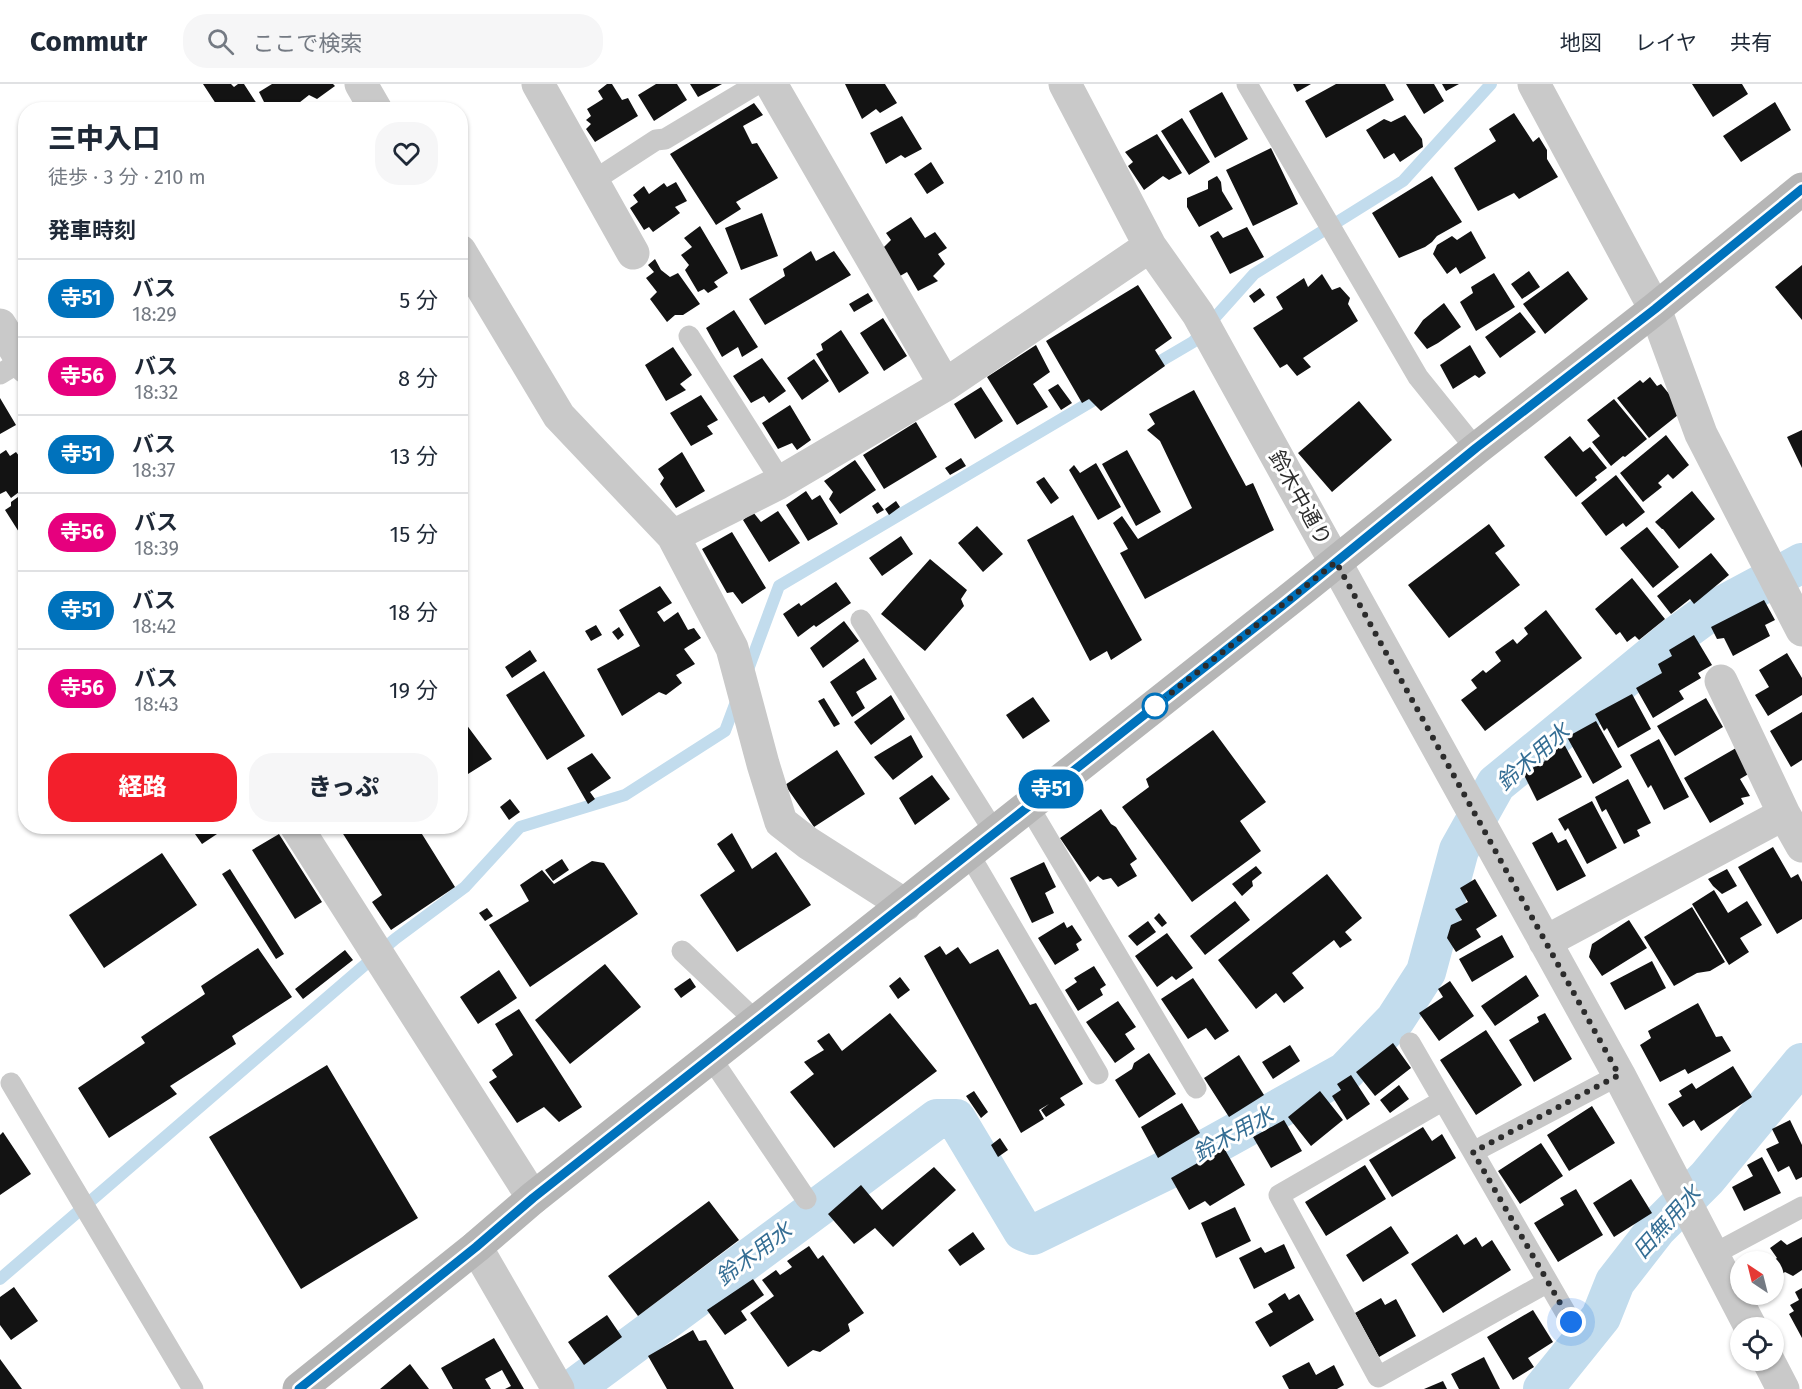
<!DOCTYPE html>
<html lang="ja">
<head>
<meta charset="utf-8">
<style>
	body { margin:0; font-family:"Fira Sans","Noto Sans JP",sans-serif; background:#f6f6f7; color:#1f2937; height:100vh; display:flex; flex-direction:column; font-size:22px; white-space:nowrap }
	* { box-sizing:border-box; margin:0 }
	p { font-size:20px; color:#747a83 }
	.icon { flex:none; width:33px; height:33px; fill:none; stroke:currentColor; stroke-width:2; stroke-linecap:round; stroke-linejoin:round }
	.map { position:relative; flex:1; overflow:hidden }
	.details { position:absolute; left:18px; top:18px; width:450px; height:732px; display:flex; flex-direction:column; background:#fff; border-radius:24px; box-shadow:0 2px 4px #0004 }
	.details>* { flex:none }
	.badge { padding:0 12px; border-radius:20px; font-size:21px; line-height:39px }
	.needle { width:39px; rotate:325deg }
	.fabs { position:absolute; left:1730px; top:1167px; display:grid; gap:12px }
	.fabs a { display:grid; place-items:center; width:54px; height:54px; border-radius:50%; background:#fff; box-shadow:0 2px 4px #0004; font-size:30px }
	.you { position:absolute; width:30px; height:30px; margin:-15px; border:4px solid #fff; border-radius:50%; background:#1a73e8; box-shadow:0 0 0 9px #1a73e833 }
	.map>.badge { position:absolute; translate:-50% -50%; box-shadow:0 0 0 3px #fff }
	h2 { padding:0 30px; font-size:22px; line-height:54px }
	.round { display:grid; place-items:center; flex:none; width:63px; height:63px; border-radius:24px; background:#f6f6f7 }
	.summary { display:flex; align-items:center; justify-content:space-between; height:102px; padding:0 30px }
	h1 { font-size:28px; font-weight:800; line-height:45px }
	.primary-button { display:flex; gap:12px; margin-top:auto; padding:12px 30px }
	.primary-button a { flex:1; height:69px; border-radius:24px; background:#f31f2c; color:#fff; font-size:24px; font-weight:800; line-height:69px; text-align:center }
	.primary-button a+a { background:#f6f6f7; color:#1f2937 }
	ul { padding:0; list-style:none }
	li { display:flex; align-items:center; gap:18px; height:78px; padding:0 30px; border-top:2px solid #e0e1e3 }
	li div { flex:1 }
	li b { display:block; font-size:22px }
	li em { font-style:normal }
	li .badge { min-width:66px; font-weight:700; text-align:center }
	header { display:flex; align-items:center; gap:36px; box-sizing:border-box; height:84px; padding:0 30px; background:#fff; border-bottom:2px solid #e0e1e3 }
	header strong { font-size:28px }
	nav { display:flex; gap:33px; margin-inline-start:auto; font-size:21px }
	.search { width:420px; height:54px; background:#f6f6f7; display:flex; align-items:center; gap:15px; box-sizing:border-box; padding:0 21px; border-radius:24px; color:#747a83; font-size:22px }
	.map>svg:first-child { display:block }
</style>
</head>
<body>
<header>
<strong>Commutr</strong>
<div class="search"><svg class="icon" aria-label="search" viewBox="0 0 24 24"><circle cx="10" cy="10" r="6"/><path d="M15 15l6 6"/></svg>ここで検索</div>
<nav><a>地図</a><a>レイヤ</a><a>共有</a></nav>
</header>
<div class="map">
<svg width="1802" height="1305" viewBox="0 0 1802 1305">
	<rect width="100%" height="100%" fill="#fff"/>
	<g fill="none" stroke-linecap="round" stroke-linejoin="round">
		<path stroke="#c2dced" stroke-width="12" d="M1147,285L1193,258L1254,190L1403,97L1491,0
			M746,591L779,502L1104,310
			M0,1195L395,855L465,803L520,743L625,711L725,647L737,615"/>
		<path stroke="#c2dced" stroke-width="40" d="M573,1305L937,1035H956L1023,1147L1033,1151L1181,1079L1345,988L1395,936L1426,888L1459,766L1496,700L1675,553L1705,531L1802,479
			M1543,1305L1601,1233L1615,1198L1657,1144L1707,1094L1802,979"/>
	</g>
	<path fill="#131313" d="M203,0H231L234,3L238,0H244L259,23L256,26H220Z
		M272,0H333L335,2L317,15L309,11L290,26H283L280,22L276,26H268L259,8Z
		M607,0H612L622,16L628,14L638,32L595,58L586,45L591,40L586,36L591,32L587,25L603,15L598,7Z
		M656,0H677L687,16L654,37L638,11Z
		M690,0H722L698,13Z
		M845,0H885L897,19L880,29L876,25L862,35Z
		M1293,0H1311L1297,8Z
		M1336,0H1385L1394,16L1326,54L1305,17Z
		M1406,0H1434L1444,17L1424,30Z
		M1442,0H1459L1446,7Z
		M1692,0H1742L1748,10L1713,33Z
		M1222,8L1248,55L1215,74L1189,27Z
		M1775,18L1791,46L1741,78L1723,52Z
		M754,19L763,31L743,42L752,60L757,59L778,94L736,118L741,125L716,141L670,70Z
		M1514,29L1533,58L1539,53L1547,66V75L1558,93L1519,115L1514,109L1478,127L1454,84L1496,57L1489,45Z
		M1405,31L1422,55L1423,63L1400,78L1394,69L1384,75L1366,46L1384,35L1391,38Z
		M902,32L922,65L905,74L901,71L886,80L870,49Z
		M1182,34L1210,78L1189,91L1161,47Z
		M1157,50L1182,89L1169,96L1163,92L1144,106L1128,82L1133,78L1125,68Z
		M1271,64L1298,120L1253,142L1226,86Z
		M931,78L944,99L927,110L914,90Z
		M1217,92L1221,98L1222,107L1233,125L1199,143L1187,123V114L1208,105V97Z
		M1432,92L1462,138L1437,152L1432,158L1425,163L1399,174L1372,129Z
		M676,98L687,117L675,123L680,129L653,148L649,143L644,146L630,124L638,118L633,111L644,102L649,110L664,99L667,103Z
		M762,129L778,172L741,186L725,144Z
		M911,133L925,154L935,148L947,164L938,170L945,180L933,192L938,197L918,207L907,188L900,192L883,164L891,156L886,149Z
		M700,142L728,189L714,198L718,203L708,209L704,205L698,208L685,186L689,181L681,171L692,163L684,154Z
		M1247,143L1264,173L1230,190L1210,152L1218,147L1223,154Z
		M1471,147L1486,174L1460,190L1456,183L1447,190L1433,170L1437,161L1452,152L1457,156Z
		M811,167L816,177L834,167L851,191L765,241L749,215L785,192L783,185Z
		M655,175L661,186L670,193L678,189L700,220L683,231H675L667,238L650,215L657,208L646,194L654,188L648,181Z
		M1802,181V236L1775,203Z
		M1529,187L1540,203L1522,215L1511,200Z
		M1568,187L1588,215L1545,250L1523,220Z
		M1494,189L1515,223L1476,247L1460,218L1473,209L1471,203Z
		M1322,190L1332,206L1340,203L1350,214L1348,220L1358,237L1303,274L1311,283L1297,292L1287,280L1280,284L1253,244L1283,225L1276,213L1304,194L1308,203Z
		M1138,201L1172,254L1155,266L1165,282L1101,327L1089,315L1082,319L1046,257Z
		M1260,204L1265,211L1254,219L1249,212Z
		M868,209L873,217L854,228L849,220Z
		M1444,219L1461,243L1438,259L1427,265L1414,249L1423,236Z
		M734,226L758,263L742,273L738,263L722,273L706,244Z
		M1520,228L1536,248L1500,274L1485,253Z
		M883,234L907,272L884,287L860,249Z
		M841,246L869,289L839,309L816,270L823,266L821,260Z
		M1036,261L1050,288L1033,300L1048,323L1017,341L987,293Z
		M1470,261L1486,289L1479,294L1475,291L1453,305L1440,281Z
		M673,263L692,291L680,300L686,306L666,317L645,281Z
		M762,274L786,307L769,319L764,312L751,319L733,292Z
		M814,275L829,297L802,316L787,294Z
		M1650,293L1657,302L1661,300L1683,327L1649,354L1617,314L1640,296L1643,299Z
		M1058,300L1072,319L1061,326L1048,306Z
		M981,303L1003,337L975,355L954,320Z
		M1194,306L1246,402L1253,399L1274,446L1145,515L1120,469L1128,465L1113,439L1122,432L1138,455L1192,424L1160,357L1147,346L1155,340L1149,330Z
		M701,311L718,336L707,342L713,350L691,362L670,329Z
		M0,314L16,341L0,350Z
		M1614,315L1647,355L1625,373L1623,372L1611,382L1592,358L1600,352L1587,336Z
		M1359,317L1392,356L1332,408L1298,369Z
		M790,321L811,356L797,366L792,359L778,365L762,339Z
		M916,338L937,373L884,405L863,371Z
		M1802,346V384L1787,353Z
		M1666,351L1689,381L1673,395L1668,390L1658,399L1662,403L1643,418L1620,389Z
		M1570,352L1583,368L1590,363L1607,384L1595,393L1597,396L1576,413L1544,373Z
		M6,366L10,372L16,368L26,381V403L11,414L6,407L0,410V370Z
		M1127,366L1161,428L1136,442L1102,380Z
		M682,368L705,407L676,424L660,400L664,394L658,385Z
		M961,374L966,382L950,391L945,384Z
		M855,376L876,406L840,430L829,415L833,408L824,397Z
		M1096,379L1121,423L1098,436L1069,386L1074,381L1080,389Z
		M1616,391L1645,428L1626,443L1623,439L1606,452L1581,419Z
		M1044,393L1059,414L1051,420L1036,398Z
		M806,407L812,416L820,411L838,440L808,457L786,421Z
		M1692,407L1715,435L1679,465L1663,445H1662L1655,438Z
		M26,411V455L24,456L5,426L11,422V418L18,413H22Z
		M896,417L900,423L889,431L885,425Z
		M878,418L884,426L877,430L872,422Z
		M778,427L800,459L769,478L743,436L753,428L761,438Z
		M1073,431L1142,556L1111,576L1107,567L1090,577L1027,456Z
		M1489,440L1505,462L1495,469L1520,501L1449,554L1408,501Z
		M977,442L1003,470L983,488L958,459Z
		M1647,443L1679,483L1653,504L1620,464Z
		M732,448L766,504L742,520L733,508L727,509L702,465Z
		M901,452L913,470L882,492L869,474Z
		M1711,469L1729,491L1694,520L1690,515L1671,530L1657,512Z
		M930,475L967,506L961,515L964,522L925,567L881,530Z
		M1632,494L1665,535L1639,556L1635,552L1627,558L1620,548L1616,551L1595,525Z
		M836,498L851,519L816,543L814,541L798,553L783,530L799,519L801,522Z
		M660,502L672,519L657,528L664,538L678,528L688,546L694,544L701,554L684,565L695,580L676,591L682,599L666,611L659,608L622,632L597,585L640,562L619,526Z
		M1764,516L1775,536L1765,541L1770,552L1733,572L1724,554L1717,555L1711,543Z
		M1546,526L1582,574L1485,647L1461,616L1477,604L1471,596L1483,586L1486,589L1501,577L1495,568L1513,555L1517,560L1528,550L1524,544Z
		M844,537L859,557L823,584L810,564Z
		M596,541L602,551L591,557L585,547Z
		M619,543L624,551L618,556L612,548Z
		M1694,551L1712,581L1698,589L1701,594L1679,607L1684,615L1653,634L1636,604L1662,589L1658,580L1672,572L1669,566Z
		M530,566L537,577L512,594L505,583Z
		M1787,569L1802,594V611L1768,632L1755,611L1769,603L1759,586Z
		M864,574L877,595L856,608L865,624L852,633L830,598Z
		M544,587L585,652L547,676L506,611Z
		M1632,610L1651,645L1618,664L1607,644L1604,647L1595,630Z
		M891,611L905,635L871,661L854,638Z
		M1033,613L1050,637L1023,655L1006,631Z
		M824,614L840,640L834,643L818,617Z
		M1706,614L1723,643L1675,672L1657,642Z
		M1802,628V676L1791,683L1770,647Z
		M460,632L492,675L460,695Z
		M1596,637L1622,683L1593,700L1567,653Z
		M1213,646L1266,718L1240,737L1261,767L1192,818L1122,723L1149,703L1146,695Z
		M911,651L923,673L893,696L874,673Z
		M1659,655L1689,713L1664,726L1651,701L1648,704L1630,671Z
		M1564,660L1582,693L1537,717L1523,689L1545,677L1542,672Z
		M1736,664L1750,689L1740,695L1750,712L1741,714L1744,720L1710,739L1684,694Z
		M837,666L865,710L814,743L785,701Z
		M592,669L611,694L590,708L595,715L588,720L567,684Z
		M932,691L950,715L915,741L899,714Z
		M1628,695L1651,739L1637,746L1640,752L1624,760L1606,725L1602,728L1595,713Z
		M510,715L520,728L509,736L500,723Z
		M1592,717L1617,764L1587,780L1568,744L1565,747L1558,735Z
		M1101,725L1111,740L1116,743L1137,775L1130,780L1137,792L1118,803L1111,794L1103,796L1098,792L1090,798L1060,754Z
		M206,742H229L202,760L195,750Z
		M338,742H417L455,803L391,846L372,818L382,811Z
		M1552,748L1558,759L1566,755L1586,792L1557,807L1532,759Z
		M732,749L752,785L776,768L811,821L737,868L700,811L735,787L717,760Z
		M279,750L322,818L295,835L252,766Z
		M1773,763L1791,794L1798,790L1802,798V835L1777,850L1738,783Z
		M162,769L197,821L104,884L69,831Z
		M562,775L569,786L553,797L545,786Z
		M592,777L604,779L638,830L530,903L489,841L529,817L520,801L542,786L554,800Z
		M1044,778L1056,803L1045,809L1054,829L1032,839L1010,794Z
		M1256,782L1262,789L1252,797L1253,802L1242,812L1232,800Z
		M230,785L284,870L276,875L222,790Z
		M1727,785L1737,802L1722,810L1713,802L1708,795Z
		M1327,790L1362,834L1345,848L1352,856L1340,864L1334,856L1292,889L1304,904L1284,919L1276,909L1256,925L1218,876Z
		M1475,795L1497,832L1476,845L1481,853L1456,868L1447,854L1451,841L1462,836L1455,825L1468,818L1460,804Z
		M1714,806L1728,829L1747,817L1762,841L1740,854L1749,868L1729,881L1692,820Z
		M1235,817L1250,836L1205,871L1190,852Z
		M1692,823L1725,878L1710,887L1697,889L1674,902L1644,853Z
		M487,824L493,832L485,837L479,829Z
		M1159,829L1167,839L1162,843L1154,834Z
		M1629,836L1647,864L1602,892L1589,873L1592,860Z
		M1148,837L1156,848L1137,862L1128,852Z
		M1064,838L1067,844L1072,841L1082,856L1076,860L1079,866L1055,881L1038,854Z
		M1167,849L1193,884L1176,896L1172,892L1157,903L1135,872Z
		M1502,851L1514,873L1472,898L1459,875Z
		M940,862L946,871L958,863L970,880L998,865L1030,921L1036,919L1083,1000L1060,1014L1065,1021L1046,1033L1041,1026L1049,1020L1039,1026L1044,1035L1021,1049L924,872Z
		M258,864L292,913L232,952L236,960L170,1002L177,1010L109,1054L78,1004L145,959L141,953L205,910L201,902Z
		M345,866L353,876L303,915L295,905Z
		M1652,877L1666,904L1625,926L1610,899Z
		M605,880L641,923L570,980L535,936Z
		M1094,882L1106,901L1100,905L1103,911L1078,927L1065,906L1077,898L1074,894Z
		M499,886L517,914L478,940L460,913Z
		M1526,891L1539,912L1495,942L1481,922Z
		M900,893L910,906L898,915L889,902Z
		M690,894L696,903L681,914L674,905Z
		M1193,894L1229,947L1215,956L1206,944L1188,955L1161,915Z
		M1450,897L1474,932L1439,957L1419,929L1443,913L1438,905Z
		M1118,917L1136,943L1125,950L1135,965L1115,979L1086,938Z
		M1698,919L1716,953L1722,952L1731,967L1688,990L1685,985L1660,998L1640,961L1651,954L1648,947Z
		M519,925L582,1023L559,1038L544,1023L517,1039L489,998L497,993L492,986L513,971L495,940Z
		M890,929L937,987L834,1064L790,1008L814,990L804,978L824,966L817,957L829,949L842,967Z
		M1545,929L1572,975L1534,998L1509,956L1539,938L1537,933Z
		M1486,946L1522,1001L1476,1031L1440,976Z
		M1393,959L1411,984L1375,1012L1356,988Z
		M1290,961L1300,977L1273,995L1262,978Z
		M1149,969L1176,1010L1139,1034L1115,996L1132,985L1134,979Z
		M1239,971L1264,1011L1229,1033L1204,994Z
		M327,981L418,1134L301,1205L209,1053Z
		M1733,982L1752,1013L1701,1047L1694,1036L1683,1043L1668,1020L1682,1012L1679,1007L1692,999L1696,1005Z
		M1351,991L1370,1020L1347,1036L1332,1012L1341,1006L1337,1000Z
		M1399,1001L1409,1015L1390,1029L1380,1016Z
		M974,1007L988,1028L981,1034L966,1012Z
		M1320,1007L1343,1036L1311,1062L1288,1033Z
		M1182,1019L1200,1049L1158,1074L1141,1043Z
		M1592,1022L1615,1059L1569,1087L1547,1051Z
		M1284,1036L1302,1067L1271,1084L1253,1053Z
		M1790,1036L1802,1061V1093L1796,1096L1789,1082L1778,1088L1766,1065L1779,1059L1772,1045Z
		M1423,1043L1432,1057L1442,1050L1456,1074L1392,1113L1369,1076Z
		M3,1048L31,1090L0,1111V1051Z
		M1000,1054L1008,1066L998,1073L991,1061Z
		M1541,1059L1563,1092L1520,1120L1498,1087Z
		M1224,1064L1245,1101L1210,1122L1205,1117L1189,1126L1171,1094Z
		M1762,1073L1781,1109L1744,1127L1732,1103L1753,1092L1747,1081Z
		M1365,1081L1386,1115L1326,1152L1305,1118Z
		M934,1083L956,1106L893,1163L875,1144L854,1160L828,1130L861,1101L882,1126Z
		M1631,1095L1652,1129L1614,1153L1593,1119Z
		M1576,1105L1603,1151L1558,1178L1534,1139L1564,1121L1560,1114Z
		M709,1117L739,1156L638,1232L608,1192Z
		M1235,1123L1251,1157L1216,1174L1201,1139Z
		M1391,1142L1409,1169L1363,1198L1346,1171Z
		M973,1148L985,1165L960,1182L948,1166Z
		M1457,1150L1464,1161L1476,1153L1482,1163L1492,1156L1511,1186L1443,1229L1411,1180Z
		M1802,1153V1186L1793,1192L1785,1188L1773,1196V1177L1777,1174L1770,1164L1781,1156L1787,1161Z
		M1284,1160L1295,1184L1254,1205L1239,1174L1261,1163L1265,1169Z
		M809,1162L818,1175L823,1171L864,1229L848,1240L850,1247L820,1268L813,1266L788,1283L750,1229L774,1212L762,1196L776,1186L780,1191L792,1183L787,1177Z
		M753,1195L764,1211L741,1227L747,1236L725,1251L707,1226Z
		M14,1203L38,1237L11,1256L0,1241V1213Z
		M1802,1204V1254L1789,1230L1794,1227L1790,1221L1799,1216L1795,1208Z
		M1285,1209L1289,1216L1299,1210L1314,1236L1270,1263L1255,1238L1273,1228L1268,1220Z
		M1381,1214L1385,1221L1396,1215L1416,1252L1379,1273L1355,1229Z
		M1533,1226L1553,1258L1528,1274L1534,1283L1513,1296L1487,1253Z
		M607,1231L622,1253L584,1281L568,1258Z
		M693,1246L699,1257L706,1256L734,1305H667L648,1272Z
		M494,1254L524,1305H505L511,1302L502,1286L485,1295L491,1305H453L441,1284Z
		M1484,1273L1500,1305H1459L1451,1290Z
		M0,1275L22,1305H0Z
		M1309,1278L1316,1291L1334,1281L1344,1301L1337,1305H1289L1282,1292Z
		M410,1280L429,1305H380Z
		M1443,1297L1447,1305H1424Z"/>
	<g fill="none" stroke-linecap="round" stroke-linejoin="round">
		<path stroke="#c9c9c9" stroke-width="21" d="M1247,0L1418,293L1476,365
			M593,97L656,56L665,55L757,0
			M689,252L781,397
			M0,290L26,274
			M861,536L995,749
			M1029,723L1196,1004
			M969,770L1098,990
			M682,867L757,938
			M1410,959L1473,1068L1619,991
			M711,974L806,1115
			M11,999L193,1305
			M1442,1017L1279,1111L1378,1293L1548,1198
			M1473,1068L1571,1238
			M1712,1171L1802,1123"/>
		<path stroke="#c9c9c9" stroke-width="33" d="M361,0L376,26
			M538,0L633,169
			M771,0L945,301
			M1065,0L1150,162L1198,230L1619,991L1751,1244
			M1534,0L1655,225L1701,350L1802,546
			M460,167L559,332L673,452L732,564L763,680L781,738L808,759L905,821
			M0,241L26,283
			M673,452L777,400L945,301L1150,162
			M1784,730L1802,762
			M296,742L533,1114
			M1545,858L1784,730L1721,597
			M476,1163L558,1305
			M1768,1276L1783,1305"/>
		<path stroke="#b6b6b6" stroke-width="33" d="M299,1305L476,1163L533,1114L1305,503L1476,365L1655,225L1802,105"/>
	</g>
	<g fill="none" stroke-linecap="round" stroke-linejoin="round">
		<defs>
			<path id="line" d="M299,1305L476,1163L533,1114L1287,518L1476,364L1655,225L1802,105"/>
		</defs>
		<use href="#line" stroke="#fff" stroke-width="14"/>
		<use href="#line" stroke="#0072bc" stroke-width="9"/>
		<path stroke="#2c2c2c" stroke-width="6" stroke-dasharray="0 10.8" d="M1155,622L1336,478L1619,991L1473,1068L1571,1238"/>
	</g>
	<circle fill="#fff" stroke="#0072bc" stroke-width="3" cx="1155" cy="622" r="12"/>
	<g text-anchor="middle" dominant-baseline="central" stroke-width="6" stroke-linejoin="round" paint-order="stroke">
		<g font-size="21" fill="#2c2c2c" stroke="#fff">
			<text transform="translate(1300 414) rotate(61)">鈴木中通り</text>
		</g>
		<g font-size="22" font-style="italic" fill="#356e94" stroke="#fff">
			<text transform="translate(1533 673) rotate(-41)">鈴木用水</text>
			<text transform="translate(1233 1050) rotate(-29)">鈴木用水</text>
			<text transform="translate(1667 1138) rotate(-48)">田無用水</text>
			<text transform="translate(754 1170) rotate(-37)">鈴木用水</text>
		</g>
	</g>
</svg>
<div class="fabs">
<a><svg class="needle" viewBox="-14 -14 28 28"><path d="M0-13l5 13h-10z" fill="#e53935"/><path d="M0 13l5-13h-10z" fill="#747a83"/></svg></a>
<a><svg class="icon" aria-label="locate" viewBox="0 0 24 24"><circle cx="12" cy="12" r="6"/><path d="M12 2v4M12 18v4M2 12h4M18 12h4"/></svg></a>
</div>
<div class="you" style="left:1571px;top:1238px"></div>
<b class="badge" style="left:1051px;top:705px;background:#0072bc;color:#fff">寺51</b>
<section class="details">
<div class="summary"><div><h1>三中入口</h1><p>徒歩 · 3 分 · 210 m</p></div><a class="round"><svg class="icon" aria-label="heart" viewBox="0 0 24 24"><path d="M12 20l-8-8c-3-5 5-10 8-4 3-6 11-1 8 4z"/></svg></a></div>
<h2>発車時刻</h2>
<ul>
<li><span class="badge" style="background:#0072bc;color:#fff">寺51</span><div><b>バス</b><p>18:29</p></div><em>5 分</em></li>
<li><span class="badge" style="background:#e6007e;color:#fff">寺56</span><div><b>バス</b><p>18:32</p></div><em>8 分</em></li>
<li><span class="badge" style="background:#0072bc;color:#fff">寺51</span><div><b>バス</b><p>18:37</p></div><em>13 分</em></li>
<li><span class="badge" style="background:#e6007e;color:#fff">寺56</span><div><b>バス</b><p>18:39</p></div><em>15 分</em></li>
<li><span class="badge" style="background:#0072bc;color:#fff">寺51</span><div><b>バス</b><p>18:42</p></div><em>18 分</em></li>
<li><span class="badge" style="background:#e6007e;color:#fff">寺56</span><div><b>バス</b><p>18:43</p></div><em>19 分</em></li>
</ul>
<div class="primary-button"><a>経路</a><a>きっぷ</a></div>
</section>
</div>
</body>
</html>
